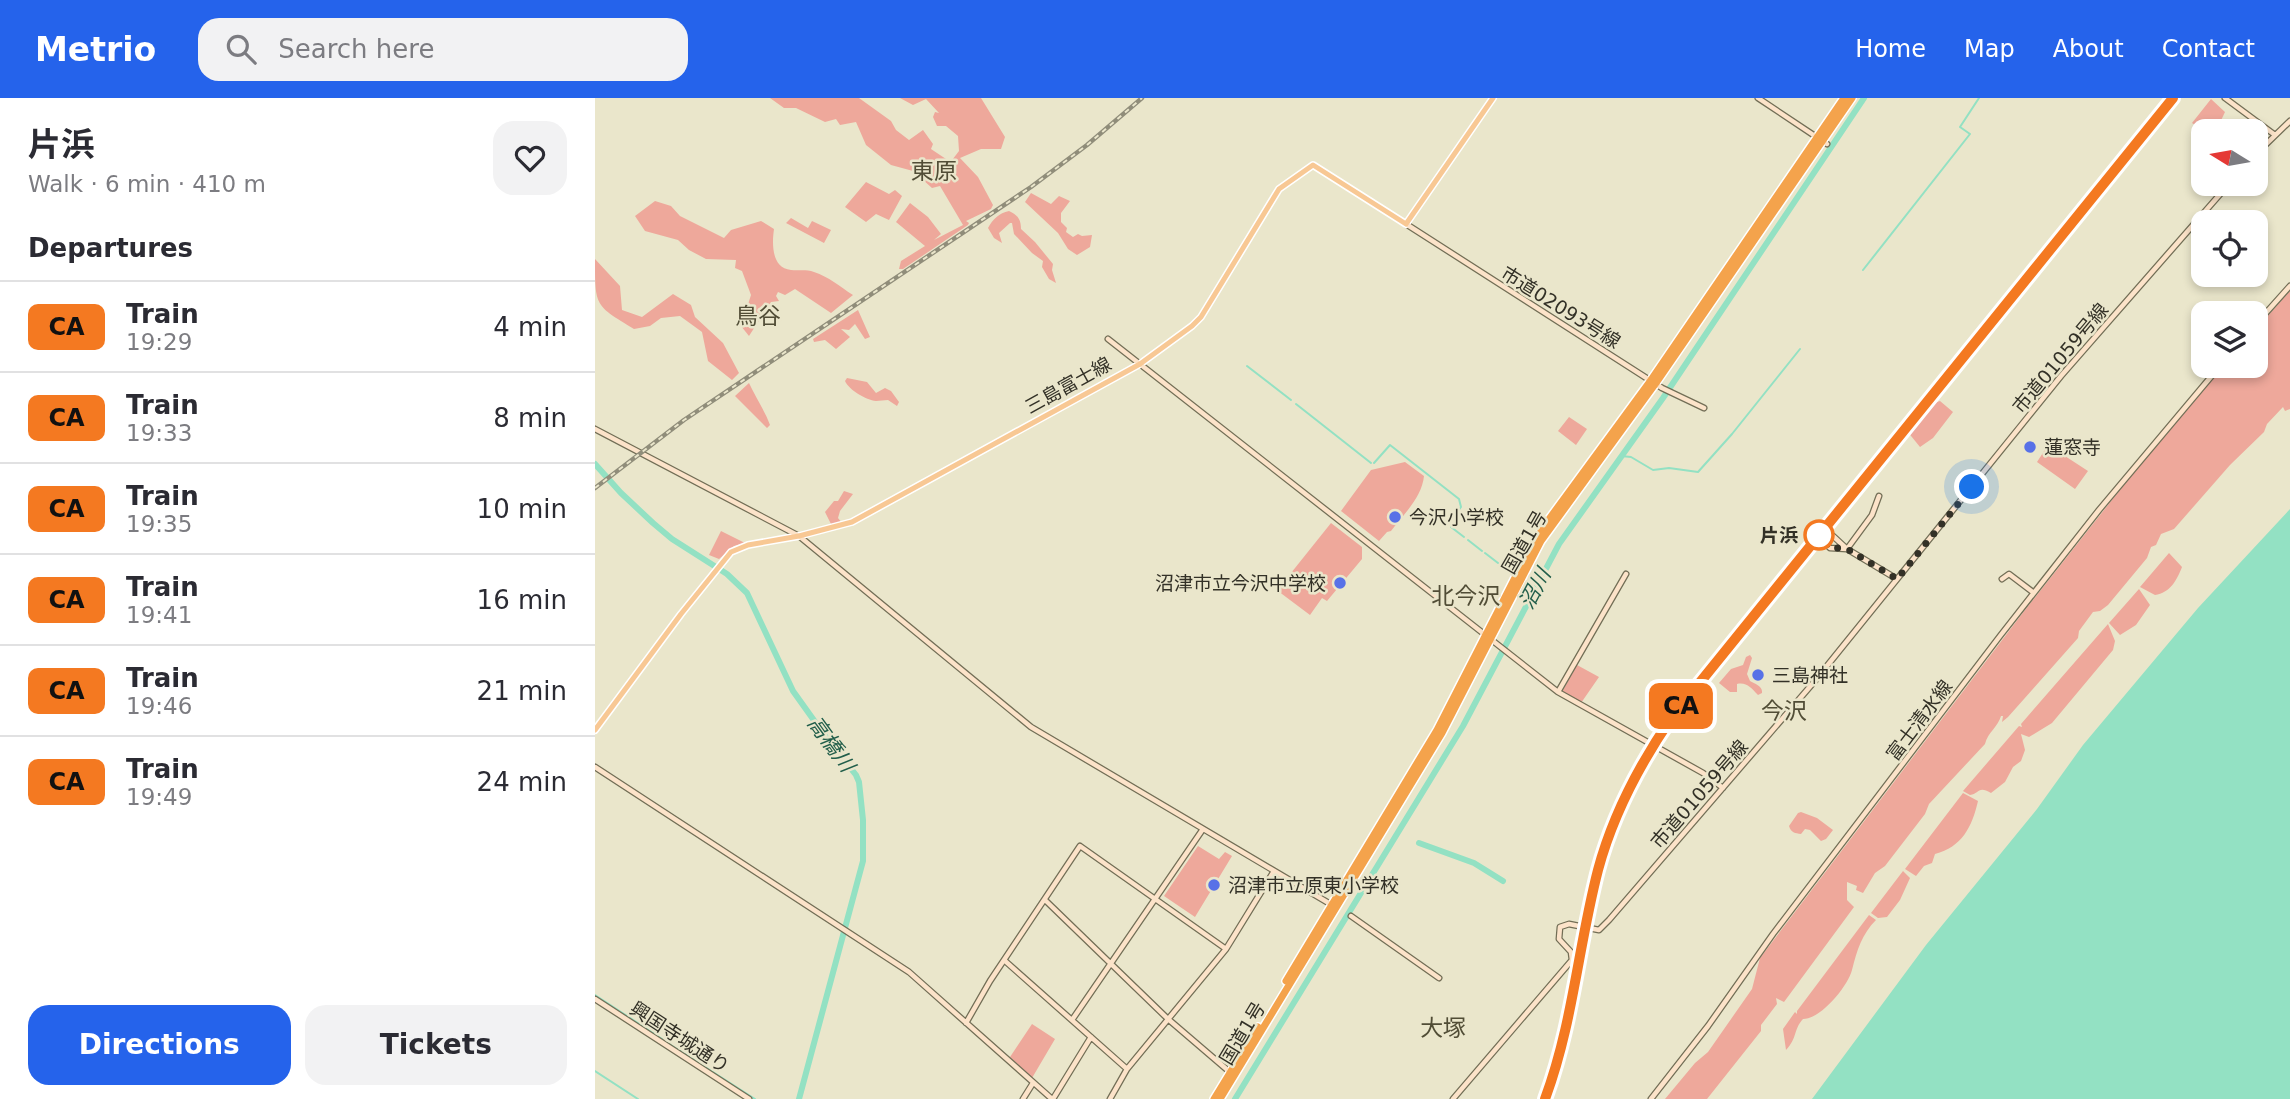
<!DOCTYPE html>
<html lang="en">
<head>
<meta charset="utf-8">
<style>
	body { margin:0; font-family:"DejaVu Sans","Noto Sans JP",sans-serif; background:#f2f2f3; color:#2b2b33; height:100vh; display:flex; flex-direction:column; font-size:26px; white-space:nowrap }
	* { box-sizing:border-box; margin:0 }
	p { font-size:23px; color:#7c7c81 }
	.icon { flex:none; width:38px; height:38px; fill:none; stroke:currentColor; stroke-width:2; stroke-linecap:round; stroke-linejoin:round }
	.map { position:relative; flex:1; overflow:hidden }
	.panel { display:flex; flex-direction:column; background:#fff; width:595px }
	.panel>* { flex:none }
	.badge { padding:0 14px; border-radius:10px; font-size:24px; line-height:46px }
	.needle { width:46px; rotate:281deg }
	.tools { position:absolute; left:1596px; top:21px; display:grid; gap:14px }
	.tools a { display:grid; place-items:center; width:77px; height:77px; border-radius:14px; background:#fff; box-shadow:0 4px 10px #0003; font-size:35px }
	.you { position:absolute; width:35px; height:35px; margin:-18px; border:5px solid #fff; border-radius:50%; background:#1a73e8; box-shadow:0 0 0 10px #1a73e833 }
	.map>.badge { position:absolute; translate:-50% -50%; box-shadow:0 0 0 4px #fff }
	h2 { padding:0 28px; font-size:26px; line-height:63px }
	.round { display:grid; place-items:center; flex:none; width:74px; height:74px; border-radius:21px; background:#f2f2f3 }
	.summary { display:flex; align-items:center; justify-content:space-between; height:119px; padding:0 28px }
	h1 { font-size:33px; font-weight:700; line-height:52px }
	.button { display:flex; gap:14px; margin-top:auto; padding:14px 28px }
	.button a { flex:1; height:80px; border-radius:21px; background:#2563eb; color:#fff; font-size:28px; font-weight:700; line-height:80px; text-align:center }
	.button a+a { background:#f2f2f3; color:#2b2b33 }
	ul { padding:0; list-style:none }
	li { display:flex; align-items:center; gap:21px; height:91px; padding:0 28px; border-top:2px solid #e1e1e2 }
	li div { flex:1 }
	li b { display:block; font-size:26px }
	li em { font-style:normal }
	li .badge { min-width:77px; font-weight:700; text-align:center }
	header { display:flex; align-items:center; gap:42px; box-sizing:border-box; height:98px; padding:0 35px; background:#2563eb; color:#fff }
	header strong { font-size:33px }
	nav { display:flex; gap:38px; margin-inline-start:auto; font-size:24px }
	.search { width:490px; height:63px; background:#f2f2f3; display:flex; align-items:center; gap:18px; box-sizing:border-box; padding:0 24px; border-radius:21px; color:#7c7c81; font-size:26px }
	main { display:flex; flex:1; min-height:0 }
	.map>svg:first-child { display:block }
</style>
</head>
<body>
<header>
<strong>Metrio</strong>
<div class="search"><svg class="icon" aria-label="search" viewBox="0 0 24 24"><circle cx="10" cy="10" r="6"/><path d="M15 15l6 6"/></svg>Search here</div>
<nav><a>Home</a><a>Map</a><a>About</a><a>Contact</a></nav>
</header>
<main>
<section class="panel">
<div class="summary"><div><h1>片浜</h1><p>Walk · 6 min · 410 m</p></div><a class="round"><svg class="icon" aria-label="heart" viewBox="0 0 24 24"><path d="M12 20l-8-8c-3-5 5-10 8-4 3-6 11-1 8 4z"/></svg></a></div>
<h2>Departures</h2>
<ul>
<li><span class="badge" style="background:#f47921;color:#111">CA</span><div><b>Train</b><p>19:29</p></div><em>4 min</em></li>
<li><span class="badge" style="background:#f47921;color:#111">CA</span><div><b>Train</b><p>19:33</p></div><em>8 min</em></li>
<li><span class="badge" style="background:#f47921;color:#111">CA</span><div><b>Train</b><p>19:35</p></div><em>10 min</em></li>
<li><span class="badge" style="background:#f47921;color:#111">CA</span><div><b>Train</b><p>19:41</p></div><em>16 min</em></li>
<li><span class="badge" style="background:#f47921;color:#111">CA</span><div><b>Train</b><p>19:46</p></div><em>21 min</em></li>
<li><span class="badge" style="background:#f47921;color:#111">CA</span><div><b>Train</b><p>19:49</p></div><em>24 min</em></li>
</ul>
<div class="button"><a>Directions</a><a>Tickets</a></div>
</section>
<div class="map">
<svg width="1695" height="1001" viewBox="0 0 1695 1001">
	<rect width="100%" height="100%" fill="#eae6cb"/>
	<path fill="#eea89b" d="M175,0H264L296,23L301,32L314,42L328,32L338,46L336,51L354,63V66L364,53L363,38L351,28H342L338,19L340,14L344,15L331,1L318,7L305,0H386L410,39L406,51H386L365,60L383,79L398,107L396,111L371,123L374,125L373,127L308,171H304L306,163L330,148L301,124L315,105L333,119L346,136L339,142L368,127L345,88L337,90L318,73L296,67L271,47L261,24L245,27L241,21L230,24L201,10H189Z
		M1616,1L1630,14L1622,31L1618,29L1615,33H1610L1597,25Z
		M271,84L294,96L300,92L307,98L294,122L281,116L271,124L250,109Z
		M436,95L456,106L464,98L475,103L466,115V124L472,130L471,134L478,139L483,136L487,138L497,137L495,149L482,157L473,151L463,135L430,104Z
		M60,103L76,108L85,118L129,140L136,132L166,123L179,131C177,145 176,170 196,172C204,173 211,171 219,174C234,179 244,188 258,197L236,215L200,191L190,197L183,194L181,198L184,203L176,204L154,238L146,228L156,197L147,173L140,170L141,162L111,161L94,152L83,142L50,133L40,118Z
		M414,113C423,117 426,122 426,131L440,144L458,166L457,172L461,185L454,181L447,169L448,163L437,155L419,136L417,125H415L404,135L407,145L399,140L393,130C398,121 404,115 414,113Z
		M196,120L213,130L217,123L236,132L229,145L191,125Z
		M0,161L25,188L27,212L47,219L78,196L96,207L100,219L128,245L144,275L137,282L113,263L107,234L85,218L66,220L55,228L39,231C0,207 0,209 0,161Z
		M1695,193V311L1690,313L1688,309L1672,326L1669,334L1635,367L1579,431L1566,436L1561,447L1556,449L1552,460L1513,507L1505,513L1498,514L1484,533L1483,540L1413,619L1407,624L1408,618H1406C1403,629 1393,634 1390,646L1334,706L1330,716L1290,768L1280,775L1268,795L1261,792L1262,788L1252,784V802L1259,809L1189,904L1181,900L1182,906L1166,927V933L1112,1001H1070L1100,965L1113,954L1157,891L1165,860L1430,512L1524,393L1629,268H1661V231Z
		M263,212L275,239L270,241L260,226L254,232L246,231L255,239L241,251L230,242L219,244L218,241Z
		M252,280L272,284L281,295L290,290L296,293L304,304L302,308L293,302C289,302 285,303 281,303C271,302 254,292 250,283Z
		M154,285C160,298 171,315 175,327L172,330L140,298Z
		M1345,303L1358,314L1338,340L1325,349L1312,333L1333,307Z
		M974,319L992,331L981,347L963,333Z
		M1453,347L1493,373L1480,391L1442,364Z
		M810,364L829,378C827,399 809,416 796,433L792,434L784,443L746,413L776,372Z
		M249,393L258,396L245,413L243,420L247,425L236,426L230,414L239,403H243Z
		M736,425L767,449V461L732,503L727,500L715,517L683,493L695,477L721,496L696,475Z
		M126,433L150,445L139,448L124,461L114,457Z
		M1574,455L1587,469C1582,482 1575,495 1560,497L1545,489Z
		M1544,491L1555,507L1541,527L1525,537L1514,525Z
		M1513,526L1520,543L1518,552L1457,625L1434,639L1426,636L1430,652L1426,663L1418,669L1410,684L1396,695C1383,687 1384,696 1375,697L1368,693L1424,628L1427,629L1426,626Z
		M1155,557L1157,560L1152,576L1155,583C1160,586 1168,588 1167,595L1163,597C1156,590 1152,584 1142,586V594H1135L1124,585L1136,571L1148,567L1151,559Z
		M982,567L1004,579L986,605L968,595V592Z
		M1368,695L1383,703C1377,729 1367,749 1340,756L1337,765L1329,768L1321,778L1310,771Z
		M1206,714L1222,720L1238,732L1231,741L1226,743L1215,732L1210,731L1206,736C1200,735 1196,735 1194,728L1203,715Z
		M603,748L624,761L630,754L637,758L600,819L569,798Z
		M1308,773L1315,780L1305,802L1292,819L1283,820L1276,815Z
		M1274,817L1281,822C1267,836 1262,852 1257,872C1253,888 1226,921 1208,921C1198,932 1203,939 1191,952L1188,931L1200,914L1202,916V913Z
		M437,926L460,941L437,980L415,959Z"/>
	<path fill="#93e1c3" d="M1695,411V1001H1217L1331,847L1442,711L1488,647L1603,510Z"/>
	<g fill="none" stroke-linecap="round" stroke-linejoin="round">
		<path stroke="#93e1c3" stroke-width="2" d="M1268,172L1375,36L1365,29L1384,0
			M652,268L696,302
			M701,306L776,365
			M1026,358L1036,359L1058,372L1074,370L1103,374L1137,336L1205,251
			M779,365L795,347L864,401L866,409L855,423
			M856,429L869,439
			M873,442L887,453
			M890,455L903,465
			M907,468L913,472
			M933,489L940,494
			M0,897L67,941
			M71,944L160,1001
			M0,973L43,1001"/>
		<path stroke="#93e1c3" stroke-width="6" d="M0,366L26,395L58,425L77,441L132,476L152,495L198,593L233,642L261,677L264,684L268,722V763L204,1001
			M824,745L879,765L908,783
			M640,1001L868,628L964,446L1068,300L1269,0"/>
		<defs>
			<path id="secondary" d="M1163,0L1232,46
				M1630,0L1680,37
				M1661,56L1695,23
				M811,126L1067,290L1109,310
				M1661,226L1695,188
				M513,241L963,594L1108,675L1128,690
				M0,331L204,438L436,629L737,807
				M1252,451L1235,450L1231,446V443L1238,438L1252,451L1302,481
				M1252,451L1277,417L1284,398
				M1407,481L1414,476L1439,495
				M963,594L1031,476
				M0,669L314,874L457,1001
				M450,802L573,921L636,975
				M756,818L844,880
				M409,862L532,971
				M0,901L154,1001
				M477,922L608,731
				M371,925L395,883L485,748L631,851
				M428,1001L438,985
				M458,1001L496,939
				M515,1001L532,971L631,851L679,773
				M858,1001L977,862L976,854L964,841L965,829L974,826L1004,832L1014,822L1219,584L1466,278L1634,86
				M1056,1001L1113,928L1178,836L1405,538L1504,412L1625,268"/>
			<path id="primary" d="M0,632L86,516L136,454L153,447L204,438L257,424L545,266L597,228L606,219L684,91L718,67L811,126L898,0"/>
			<path id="highway" d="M691,883L842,632L927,466L949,428L1056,282L1249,0
				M619,1001L663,929
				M625,1001L847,635L946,443L1061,285L1257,0"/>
		</defs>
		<use href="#secondary" stroke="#726e56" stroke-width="7"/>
		<use href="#primary" stroke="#fff" stroke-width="8"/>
		<use href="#highway" stroke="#fff" stroke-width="10"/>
		<use href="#secondary" stroke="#fce3c9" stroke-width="4.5"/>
		<use href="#primary" stroke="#f8c894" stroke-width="5"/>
		<use href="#highway" stroke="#f4a34c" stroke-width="7"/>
		<defs>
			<path id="rail" d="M0,390L89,322L436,89L492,47L547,0
				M950,1001C979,924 983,850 1003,772C1018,716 1044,667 1077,619L1578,0"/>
		</defs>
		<use href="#rail" stroke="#908d7a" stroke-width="4.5"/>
		<use href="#rail" stroke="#eae6cb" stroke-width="2" stroke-dasharray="5" stroke-linecap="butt"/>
	</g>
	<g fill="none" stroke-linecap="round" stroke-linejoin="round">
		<defs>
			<path id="line" d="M950,1001C978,926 983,849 1003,772C1018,716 1044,667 1077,619L1578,0"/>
		</defs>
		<use href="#line" stroke="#fff" stroke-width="16"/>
		<use href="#line" stroke="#f47921" stroke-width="10"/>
		<path stroke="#333127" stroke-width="7" stroke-dasharray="0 12.6" d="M1224,437L1231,443L1233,449L1252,451L1302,481L1377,389"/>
	</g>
	<g fill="#5871e7" stroke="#eae6cb" stroke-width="2.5">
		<circle cx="1435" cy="349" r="7"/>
		<circle cx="800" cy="419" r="7"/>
		<circle cx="745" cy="485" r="7"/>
		<circle cx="1163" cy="577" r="7"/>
		<circle cx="619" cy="787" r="7"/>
	</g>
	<circle fill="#fff" stroke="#f47921" stroke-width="3.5" cx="1224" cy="437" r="14"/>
	<g text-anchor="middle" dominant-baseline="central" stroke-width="5" stroke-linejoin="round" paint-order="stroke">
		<g font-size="19" fill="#333127" stroke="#eae6cb">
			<text transform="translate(966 209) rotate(32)">市道02093号線</text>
			<text transform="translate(1465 260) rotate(-50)">市道01059号線</text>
			<text transform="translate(473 287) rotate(-29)">三島富士線</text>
			<text transform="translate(929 444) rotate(-60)">国道1号</text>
			<text transform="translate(1324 622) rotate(-53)">富士清水線</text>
			<text transform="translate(1104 696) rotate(-49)">市道01059号線</text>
			<text transform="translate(647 935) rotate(-59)">国道1号</text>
			<text transform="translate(85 939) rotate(33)">興国寺城通り</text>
		</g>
		<g font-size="19" fill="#333127" stroke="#eae6cb" text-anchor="start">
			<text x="1449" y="349">蓮窓寺</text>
			<text x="814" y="419">今沢小学校</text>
			<text x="731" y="485" text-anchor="end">沼津市立今沢中学校</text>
			<text x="1177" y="577">三島神社</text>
			<text x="633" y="787">沼津市立原東小学校</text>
		</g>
		<g font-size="19" font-weight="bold" fill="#333127" stroke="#eae6cb" text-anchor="end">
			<text x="1203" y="437">片浜</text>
		</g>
		<g font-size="21" font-style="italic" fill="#215e4a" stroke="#eae6cb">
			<text transform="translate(940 491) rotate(-62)">沼川</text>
			<text transform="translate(236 646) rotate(54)">高橋川</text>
		</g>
		<g font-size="23" fill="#514d36" stroke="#eae6cb">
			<text x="339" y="73">東原</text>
			<text x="163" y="218">鳥谷</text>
			<text x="871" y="498">北今沢</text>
			<text x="1189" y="613">今沢</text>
			<text x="848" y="930">大塚</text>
		</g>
	</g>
</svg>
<div class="tools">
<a><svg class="needle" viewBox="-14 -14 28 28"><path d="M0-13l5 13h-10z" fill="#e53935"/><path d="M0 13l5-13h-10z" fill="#7c7c81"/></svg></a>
<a><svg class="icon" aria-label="locate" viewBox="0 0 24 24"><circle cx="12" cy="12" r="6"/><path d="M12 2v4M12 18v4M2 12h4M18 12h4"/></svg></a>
<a><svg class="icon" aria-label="layers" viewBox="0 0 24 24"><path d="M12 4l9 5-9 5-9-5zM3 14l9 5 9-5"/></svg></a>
</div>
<div class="you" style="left:1377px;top:389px"></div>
<b class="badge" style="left:1086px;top:608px;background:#f47921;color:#111">CA</b>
</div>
</main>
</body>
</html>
